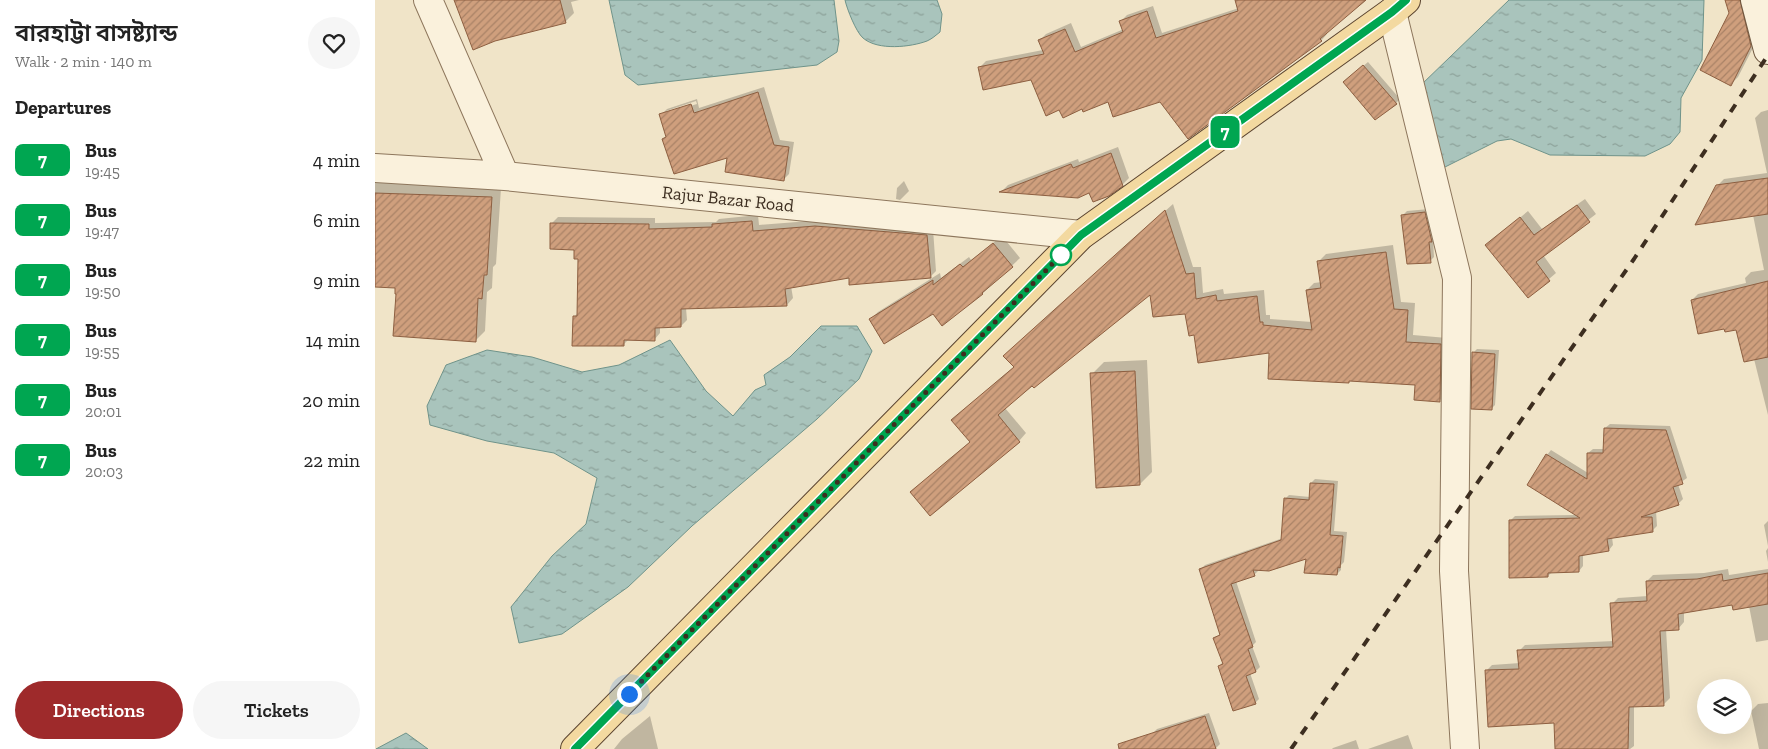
<!DOCTYPE html>
<html lang="en">
<head>
<meta charset="utf-8">
<style>
	body { margin:0; font-family:"Zilla Slab","Noto Sans Bengali",serif; background:#f6f6f6; color:#222; height:100vh; display:flex; flex-direction:column; font-size:19px; white-space:nowrap }
	* { box-sizing:border-box; margin:0 }
	p { font-size:16px; color:#767676 }
	.icon { flex:none; width:28px; height:28px; fill:none; stroke:currentColor; stroke-width:2; stroke-linecap:round; stroke-linejoin:round }
	.map { position:relative; flex:1; overflow:hidden }
	.details { display:flex; flex-direction:column; background:#fff; width:375px }
	.details>* { flex:none }
	.badge { padding:0 10px; border-radius:8px; font-size:18px; line-height:32px }
	.controls { position:absolute; left:1322px; top:679px; display:grid; gap:10px }
	.controls a { display:grid; place-items:center; width:55px; height:55px; border-radius:50%; background:#fff; box-shadow:0 5px 20px #0002; font-size:25px }
	.you { position:absolute; width:25px; height:25px; margin:-12px; border:4px solid #fff; border-radius:50%; background:#1a73e8; box-shadow:0 0 0 8px #1a73e833 }
	.map>.badge { position:absolute; translate:-50% -50%; box-shadow:0 0 0 2px #fff }
	h2 { padding:0 15px; font-size:19px; line-height:45px }
	.round { display:grid; place-items:center; flex:none; width:52px; height:52px; border-radius:26px; background:#f6f6f6 }
	.headline { display:flex; align-items:center; justify-content:space-between; height:85px; padding:0 15px }
	h1 { font-size:24px; font-weight:600; line-height:38px }
	.cta { display:flex; gap:10px; margin-top:auto; padding:10px 15px }
	.cta a { flex:1; height:58px; border-radius:30px; background:#9e2a2b; color:#fff; font-size:20px; font-weight:600; line-height:58px; text-align:center }
	.cta a+a { background:#f6f6f6; color:#222 }
	ul { padding:0; list-style:none }
	li { display:flex; align-items:center; gap:15px; height:60px; padding:0 15px }
	li div { flex:1 }
	li b { display:block; font-size:19px }
	li em { font-style:normal }
	li .badge { min-width:55px; font-weight:700; text-align:center }
	main { display:flex; flex:1; min-height:0 }
	.map>svg:first-child { display:block }
</style>
</head>
<body>
<main>
<section class="details">
<div class="headline"><div><h1>বারহাট্টা বাসষ্ট্যান্ড</h1><p>Walk · 2 min · 140 m</p></div><a class="round"><svg class="icon" aria-label="heart" viewBox="0 0 24 24"><path d="M12 20l-8-8c-3-5 5-10 8-4 3-6 11-1 8 4z"/></svg></a></div>
<h2>Departures</h2>
<ul>
<li><span class="badge" style="background:#00a651;color:#fff">7</span><div><b>Bus</b><p>19:45</p></div><em>4 min</em></li>
<li><span class="badge" style="background:#00a651;color:#fff">7</span><div><b>Bus</b><p>19:47</p></div><em>6 min</em></li>
<li><span class="badge" style="background:#00a651;color:#fff">7</span><div><b>Bus</b><p>19:50</p></div><em>9 min</em></li>
<li><span class="badge" style="background:#00a651;color:#fff">7</span><div><b>Bus</b><p>19:55</p></div><em>14 min</em></li>
<li><span class="badge" style="background:#00a651;color:#fff">7</span><div><b>Bus</b><p>20:01</p></div><em>20 min</em></li>
<li><span class="badge" style="background:#00a651;color:#fff">7</span><div><b>Bus</b><p>20:03</p></div><em>22 min</em></li>
</ul>
<div class="cta"><a>Directions</a><a>Tickets</a></div>
</section>
<div class="map">
<svg width="1393" height="749" viewBox="0 0 1393 749">
	<defs>
		<pattern id="water-ripples" width="26" height="14" patternUnits="userSpaceOnUse" patternTransform="scale(1.25)"><rect width="26" height="14" fill="#a9c4bc"/><path d="M2 4q2-2 4 0t4 0M15 11q2-2 4 0t4 0" fill="none" stroke="#8ba098"/></pattern>
		<pattern id="building-hatch" width="6" height="6" patternUnits="userSpaceOnUse" patternTransform="scale(1.25)"><rect width="6" height="6" fill="#cf9f7d"/><path d="M-1 1l2-2M0 6l6-6M5 7l2-2" fill="none" stroke="#a98266"/></pattern>
	</defs>
	<rect width="100%" height="100%" fill="#f0e4c8"/>
	<path fill="url(#water-ripples)" stroke="#6f938a" d="M234,0H459L464,41L462,52L442,65L263,85L250,75Z
		M470,0H562L567,14L565,32C561,35 557,39 552,41C536,47 503,51 488,38C481,32 472,9 470,0Z
		M1134,0H1329L1327,60L1306,98L1305,132L1295,144L1270,156L1175,155L1136,139L1122,141L1068,168L1046,85Z
		M446,326H482L497,351L484,379L442,419L317,526L253,587L187,634L144,643L136,607L177,556L211,524L222,478L179,453L112,441L55,425L52,406L71,365L112,350L157,357L207,372L244,365L295,340L331,391L358,416L380,390L391,385L389,375L415,357Z
		M31,733L53,749H1Z"/>
	<path fill="#0003" fill-rule="evenodd" d="M80,0H204L196,2L199,13L190,22Z
		M861,0H989L951,32L952,34L946,41L785,100H734L708,108L685,109L657,78L604,68L611,61L668,50L664,41L671,34L696,23L706,47L749,29L746,21L752,15L778,6L787,33L864,8Z
		M1351,0H1373L1383,38L1363,77L1356,84L1355,13Z
		M993,62L1025,99L1021,103L974,78Z
		M389,87L405,140L419,142L414,174L408,180L354,157L288,139L292,136L286,115L292,109L322,99L324,108ZM321,101L322,104L291,113V111Z
		M1393,110V415L1379,359L1362,328L1317,300L1323,294L1371,283L1370,278L1376,272L1389,270L1378,215L1342,186L1349,179L1392,173L1380,118L1386,112Z
		M743,147L754,178L747,185L715,192L702,196L627,191L633,185L703,159L704,162Z
		M529,181L534,191L525,200L521,199L522,188Z
		M0,182L126,188L121,264L118,267L117,288L112,292L110,331L100,341L22,287L0,286Z
		M1210,199L1221,214L1168,255L1181,273L1153,297L1112,245L1153,211L1167,229Z
		M798,204L818,267H826L828,293L848,289L849,294L889,290L891,315H895V319L937,322L932,290L939,283L947,282L944,261L951,254L1018,245L1026,302L1040,303L1038,335L1072,338V393L1065,400L1041,384L976,380L974,382L896,351L820,334L811,312L776,293L657,384L630,408L651,433L644,441L536,492L596,441L585,413L640,366L637,349Z
		M1054,209L1060,237L1058,240L1059,257L1055,261L1028,215L1032,211Z
		M383,215L384,225L447,220L558,229L561,271L555,277H475L416,286L418,298L412,305L311,308L312,320L306,326L285,327V333L279,340L254,339L248,345L199,317L203,313L204,258L200,249L176,224L183,217L280,218V223L341,222L344,219Z
		M627,236L645,258L608,293L567,324L558,313L495,320L503,312L565,273L566,278L594,257L596,260Z
		M1102,349L1124,350L1120,405L1116,409L1098,353Z
		M772,360L777,472L765,484L717,374L729,362Z
		M1235,424L1295,426L1312,478L1303,484L1308,499L1303,504L1281,511L1282,526L1278,530L1237,537L1238,545L1234,550L1208,554V566L1204,571L1177,572L1173,576L1136,520L1140,516L1201,515L1172,455L1176,450L1213,473V453L1218,449H1229L1230,428Z
		M940,479L963,481L959,531L972,532L969,562L966,565V570L962,574L932,557L883,569V571L879,575L861,581L881,642L877,646L885,667L881,671L875,673L884,699L880,703L844,666L848,662L840,638L846,633L826,569L830,565L908,538L910,499L914,495L935,497L936,483Z
		M1393,521V546L1389,525Z
		M1393,548V562L1391,551Z
		M1353,569L1354,575L1393,569V640L1381,642L1374,606L1358,603L1309,612V622L1303,629H1291L1295,698L1289,704L1259,706V746L1255,749H1181L1180,721L1111,671L1117,665L1145,663L1144,651L1150,645L1239,641L1237,604L1243,598L1273,596L1272,581L1278,575L1329,573Z
		M1393,703V749H1384L1376,711L1383,704Z
		M834,713L845,744L841,748L783,749L778,733L782,729Z
		M275,716L283,749H239L247,739Z
		M1033,735L1038,749H993Z
		M981,740L984,749H957L958,748Z"/>
	<path fill="url(#building-hatch)" stroke="#8d5f41" d="M79,0H185L191,23L120,41L98,50Z
		M860,0H991L945,39L947,41L813,139L785,102L738,117L733,102L708,112L707,109L688,118L684,110L671,116L656,80L608,90L603,67L669,54L663,40L690,29L700,52L748,32L744,21L772,11L781,38L863,11Z
		M1350,0H1365L1376,46L1356,86L1325,70L1354,13Z
		M988,65L1022,104L1000,120L968,82Z
		M383,92L399,145L414,147L409,181L350,172L352,158L299,174L287,139L291,137L284,114L316,104L319,113Z
		M736,153L748,186L734,196L718,202L714,193L703,198L624,192L696,164L698,168Z
		M1393,178V214L1320,225L1341,185Z
		M0,193L117,197L112,275H109L107,299L103,298L101,342L18,336L21,294H20V288L0,287Z
		M1202,205L1215,222L1161,262L1175,281L1153,298L1110,245L1145,217L1159,235Z
		M790,210L811,274L819,273L821,299L841,295L842,301L882,296L885,322H888V325L937,330L931,290L946,288L942,261L1011,252L1019,309L1033,310L1031,342L1066,344L1065,402L1039,400L1040,385L974,381V383L893,379L894,353L823,363L819,335L814,336L810,314L778,317L775,295L659,388L657,386L623,415L645,442L555,516L535,492L595,442L576,420L639,367L628,356Z
		M1050,212L1057,242H1054L1056,263L1032,264L1026,215Z
		M377,221L378,231L440,226L552,235L556,278L474,285V278L410,289L412,306L306,309V327L280,328V341L249,340V346H197L198,316H202L203,259H199V250L175,249V223L274,224V229L337,227V224Z
		M618,243L638,267L607,293L608,294L567,326L558,314L509,344L494,319L558,280V285L585,264L588,267Z
		M1393,281V357L1369,362L1361,330L1350,332L1349,329L1323,334L1316,300Z
		M1097,352L1120,354L1117,410L1096,409Z
		M760,371L765,485L721,488L715,373Z
		M1229,428L1291,430L1308,484L1298,487L1304,505L1266,517H1277L1278,532L1232,539L1234,551L1204,556V572L1173,573V577L1134,578V520L1205,518L1152,485L1171,454L1212,479V453H1228Z
		M935,483L959,484L955,535L968,536L965,568L963,567L962,575L929,573L931,559L894,571L878,570L880,576L856,584L878,647L873,649L881,672L871,676L881,704L858,711L843,666L848,664L838,638L845,635L824,569L906,540L909,498L934,500Z
		M1393,573V604L1358,610L1357,605L1303,614L1304,630L1285,631L1289,706L1254,707L1253,749H1180L1179,723L1113,727L1110,670L1144,669L1142,650L1238,647L1235,603L1272,601L1271,581L1322,579L1347,574L1348,581Z
		M830,716L841,749H744L743,744Z"/>
	<g fill="none" stroke-linecap="round" stroke-linejoin="round">
		<defs>
			<path id="minor" d="M53,0L130,176
				M1017,12L1082,278L1079,571L1090,749
				M0,168L130,176L706,235"/>
			<path id="secondary" d="M1380,0L1393,50"/>
			<path id="primary" d="M200,749L706,235L1017,12L1031,0"/>
		</defs>
		<use href="#minor" stroke="#8d765c" stroke-width="30"/>
		<use href="#secondary" stroke="#6f573f" stroke-width="30"/>
		<use href="#primary" stroke="#5b4430" stroke-width="30"/>
		<use href="#minor" stroke="#faf1dc" stroke-width="28"/>
		<use href="#secondary" stroke="#faf1dc" stroke-width="28"/>
		<use href="#primary" stroke="#f3d9a0" stroke-width="28"/>
		<path stroke="#3d2e20" stroke-width="4" stroke-dasharray="9 9" stroke-linecap="butt" d="M916,749L1259,259L1393,55"/>
	</g>
	<g fill="none" stroke-linecap="round" stroke-linejoin="round">
		<defs>
			<path id="line" d="M200,749L706,235L1017,12L1031,0"/>
		</defs>
		<use href="#line" stroke="#fff" stroke-width="11"/>
		<use href="#line" stroke="#00a651" stroke-width="8"/>
		<path stroke="#3d2e20" stroke-width="5" stroke-dasharray="0 9" d="M254,694L692,249L686,255"/>
	</g>
	<circle fill="#fff" stroke="#00a651" stroke-width="2.5" cx="686" cy="255" r="10"/>
	<g text-anchor="middle" dominant-baseline="central" stroke-width="4.5" stroke-linejoin="round" paint-order="stroke">
		<g font-size="18" fill="#3d2e20" stroke="#f7eed8">
			<text transform="translate(353 199) rotate(6)">Rajur Bazar Road</text>
		</g>
	</g>
</svg>
<div class="controls">
<a><svg class="icon" aria-label="layers" viewBox="0 0 24 24"><path d="M12 4l9 5-9 5-9-5zM3 14l9 5 9-5"/></svg></a>
</div>
<div class="you" style="left:254px;top:694px"></div>
<b class="badge" style="left:850px;top:132px;background:#00a651;color:#fff">7</b>
</div>
</main>
</body>
</html>
